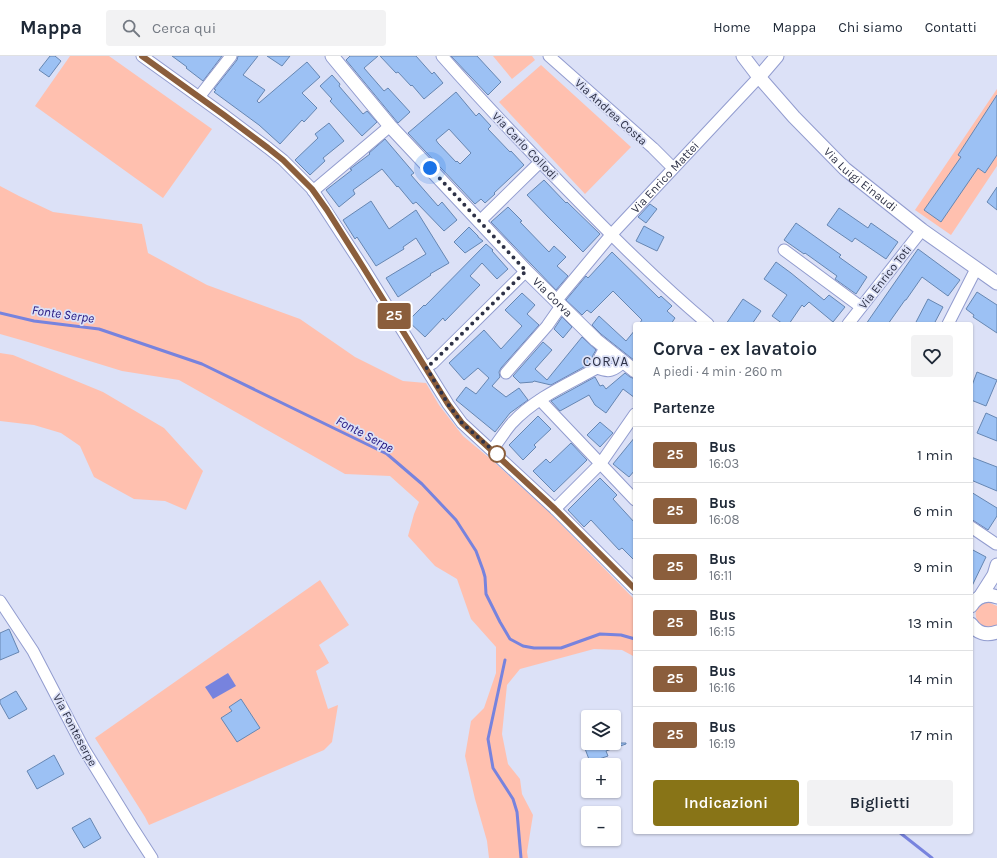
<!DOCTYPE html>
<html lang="it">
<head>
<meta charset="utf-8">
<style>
	body { margin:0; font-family:Karla,sans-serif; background:#f2f2f3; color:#1f2937; height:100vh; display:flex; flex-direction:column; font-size:15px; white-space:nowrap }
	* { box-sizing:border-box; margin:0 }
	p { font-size:13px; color:#747a83 }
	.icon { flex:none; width:22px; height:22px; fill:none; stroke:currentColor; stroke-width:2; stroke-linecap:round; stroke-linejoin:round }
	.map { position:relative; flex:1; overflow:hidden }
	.drawer { position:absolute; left:633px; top:266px; width:340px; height:512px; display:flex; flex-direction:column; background:#fff; border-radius:4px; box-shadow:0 1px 3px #0004 }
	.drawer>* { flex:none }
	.badge { padding:0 8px; border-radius:3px; font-size:14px; line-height:26px }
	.buttons { position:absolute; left:581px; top:654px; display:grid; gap:8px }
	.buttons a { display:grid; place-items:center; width:40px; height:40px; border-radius:4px; background:#fff; box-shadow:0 1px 3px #0004; font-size:20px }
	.you { position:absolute; width:20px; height:20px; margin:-10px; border:3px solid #fff; border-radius:50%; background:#1a73e8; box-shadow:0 0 0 6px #1a73e833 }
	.map>.badge { position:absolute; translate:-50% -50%; box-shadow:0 0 0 2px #fff }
	h2 { padding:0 20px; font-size:15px; line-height:36px }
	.round { display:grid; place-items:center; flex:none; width:42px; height:42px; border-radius:4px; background:#f2f2f3 }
	.summary { display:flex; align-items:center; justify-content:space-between; height:68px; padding:0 20px }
	h1 { font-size:19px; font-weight:600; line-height:30px }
	.button { display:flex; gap:8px; margin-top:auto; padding:8px 20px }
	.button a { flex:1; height:46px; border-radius:4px; background:#887417; color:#fff; font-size:16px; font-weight:600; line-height:46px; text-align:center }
	.button a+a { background:#f2f2f3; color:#1f2937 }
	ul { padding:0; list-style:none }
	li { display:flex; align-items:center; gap:12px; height:56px; padding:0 20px; border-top:1px solid #e0e1e3 }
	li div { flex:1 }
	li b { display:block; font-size:15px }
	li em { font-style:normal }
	li .badge { min-width:44px; font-weight:700; text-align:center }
	header { display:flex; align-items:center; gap:24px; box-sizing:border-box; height:56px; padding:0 20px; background:#fff; border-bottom:1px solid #e0e1e3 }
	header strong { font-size:19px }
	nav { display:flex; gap:22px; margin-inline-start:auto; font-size:14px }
	.search { width:280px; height:36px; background:#f2f2f3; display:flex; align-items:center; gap:10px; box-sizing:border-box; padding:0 14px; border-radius:4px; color:#747a83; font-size:15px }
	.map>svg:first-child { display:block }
</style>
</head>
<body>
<header>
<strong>Mappa</strong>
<div class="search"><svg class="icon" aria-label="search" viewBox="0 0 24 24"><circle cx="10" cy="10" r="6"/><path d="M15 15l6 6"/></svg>Cerca qui</div>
<nav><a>Home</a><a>Mappa</a><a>Chi siamo</a><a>Contatti</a></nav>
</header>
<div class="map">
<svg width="997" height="802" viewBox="0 0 997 802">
	<rect width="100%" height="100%" fill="#dce1f7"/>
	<path fill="#ffc0af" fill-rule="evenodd" d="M70,0H109L212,73L163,142L35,50Z
		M493,0H532L535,4L512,23Z
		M541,9L631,91L585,138L499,46Z
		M997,33V110L951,179L915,154Z
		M0,130L19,140L53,156L142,168L148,197L207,229L300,263L355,301L403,325L426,327L439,349L463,380L493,405L549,456L635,544V601L622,594L594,593L520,613L507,629L502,678L508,708L520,723L522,738L533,759L527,796L528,802H489L487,785L475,743L465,700L471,665L484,652L496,617V591L471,563L457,523L435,510L408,480L414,458L419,446L390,420L345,418L179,324L122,315L28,286L0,278Z
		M0,297L13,299L103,336L164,372L203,415L186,454L165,445L134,443L94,421L80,390L61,377L34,369L0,365Z
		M320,524L349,569L319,589L329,607L316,615L328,653L338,649L332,686L324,694L149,769L145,761L95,682ZM241,643L259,672L222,662L232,655L229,651Z
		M985,547H990L997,550V569L994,571H982C974,562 972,553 985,547Z"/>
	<path fill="#7783de" d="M228,617L236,630L213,643L205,631Z"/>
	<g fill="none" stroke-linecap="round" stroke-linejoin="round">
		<path stroke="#7783de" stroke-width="3" d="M0,257L34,265L99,273L202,308L387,398L422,428L456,464L476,495L483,514L485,521L486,538L500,566L510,583L523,590L534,592H561L600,578L621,579L635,583
			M505,604L488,683L493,712L513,743L517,756L521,802
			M899,776L932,802"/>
	</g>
	<path fill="#9cc1f4" stroke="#6686b2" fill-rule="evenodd" d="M50,0H55L61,5L49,21L39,14Z
		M172,0H222L203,25L186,12L187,11Z
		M238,0H258L243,19L265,34L257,45L259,47L307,6L320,21L302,37L317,52L304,66L302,64L280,88L259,69L214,36L216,34L214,33L237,4Z
		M267,0H290L282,10Z
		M350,0H378L364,12L384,35L388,32L410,56L398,67L346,4Z
		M380,0H416L432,18L434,16L443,27L424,43L412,29L411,30L398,16L396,17Z
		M451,0H477L501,26L488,39Z
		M332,19L340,28L339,30L363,58L367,55L377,66L362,80L330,45L332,43L320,30Z
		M456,36L476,60L479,57L491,70L488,73L510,96L511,95L524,109L494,137L495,138L485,147L481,143L475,148L408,77ZM449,73L471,97L460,108L457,105L456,106L438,87L436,84Z
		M997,39V99L985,117L978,112L941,166L924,154L961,101L958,99Z
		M329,67L344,85L323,102L325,105L310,119L295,104L318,82L315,78Z
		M385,83L414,117L411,119L438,150L442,146L457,164L444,175L416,146L413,148L398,130L397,131L382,113L353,134L355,138L339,151L326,134L352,114L350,113L370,98L369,97Z
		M544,124L566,147L567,146L600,178L583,196L549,162L527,139Z
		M997,131V154L987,146Z
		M371,145L389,173L416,154L449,207L430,218L431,219L398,241L386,222L426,198L416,182L403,191L404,193L376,210L357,181L355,183L343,164Z
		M650,148L657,153L646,167L638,161Z
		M508,151L522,165L520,166L549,196L554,190L566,201L557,210L568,220L556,234L532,209L491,166Z
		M839,152L868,172L871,167L898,186L886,203L855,182L852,186L827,169Z
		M796,167L841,199L839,201L867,221L856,238L835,223L837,220L805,197L804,198L784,184Z
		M644,170L664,181L657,195L636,185Z
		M469,171L478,180V181L483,185L465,197L454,186Z
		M486,188L493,194L492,195L508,213L497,223L482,207L470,220L480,229L445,265L443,262L425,281L408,265L424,249L425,250Z
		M918,193L960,224L948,240L922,221L906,244H905L888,268H866Z
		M612,196L659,242L661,240L672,250L667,255L675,262L671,268H639L642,264L613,235L591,257L587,254L582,259L566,244L586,220L588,222Z
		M776,206L791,217L824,244L829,239L845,251L833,266L809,246L804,251L802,249L789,268H783L772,260L787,239L764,223Z
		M977,236L997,249V277L973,261L974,259L966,253Z
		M522,237L535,249L527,258L539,269L501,312L499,316L500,321L492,330L506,341L519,332L528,344L510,357L495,376L456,344L466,331L476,338L489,322L478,312L464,324L449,307L484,274L501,293L522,270L505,254Z
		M743,243L761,255L752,268H726Z
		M928,243L943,251L934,268H915Z
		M599,260L626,285L635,274V305L601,278L592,269Z
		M562,261L572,271L563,282L554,273Z
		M582,281L596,294L593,299L591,307L551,329L534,325L533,326L520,327L513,320L543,286L552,294L535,313L547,324Z
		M977,316L997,324L986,350L971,344V332Z
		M625,317L630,321L635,323V342L623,333L606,357L595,349L589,339L560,355L551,345L595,321L600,330L603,329L606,333Z
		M986,357L997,362V385L977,377Z
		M538,360L551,373L534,389L536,391L523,404L509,389Z
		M600,366L613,377L600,391L587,379Z
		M635,381V414L629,421L613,408Z
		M571,387L587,404L554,436L533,415L546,403L550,407Z
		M971,401L997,411V435L971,424Z
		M600,422L617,439L613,443L635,467V505L622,492L619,494L591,464L584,471L568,454Z
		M971,436L997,452V460L988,474L971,463Z
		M971,493L986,501L971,532Z
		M9,573L19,596L0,604V577Z
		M16,635L27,653L9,663L0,647V644Z
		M241,643L260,672L237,686L221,662L232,655L229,651Z
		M595,687H626V688L606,695L608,700L590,706L584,690Z
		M54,699L64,718L37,733L27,715Z
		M90,762L101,782L84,792L72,772Z"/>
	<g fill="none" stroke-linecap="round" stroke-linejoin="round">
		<defs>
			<g id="minor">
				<path d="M142,0L224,59L268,92L283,104L312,133L363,211L448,348L462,367L555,453L635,533"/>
				<path d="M442,0C488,52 536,102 585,152C624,192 665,232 708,268"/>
				<path d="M549,0L653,92L673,112"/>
				<path d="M199,41L231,0"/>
				<path d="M313,135L390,70"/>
				<path d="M479,166L540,106"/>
				<path d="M784,194L861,251"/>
				<path id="s1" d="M556,245L611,179L759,21"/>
				<path d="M848,268L922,174"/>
				<path d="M948,268L976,213"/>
				<path d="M426,311L433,307L526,215"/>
				<path d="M597,312C609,317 614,315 623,306"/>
				<path d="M597,312L600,301L605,292"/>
				<path d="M506,317L547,270L561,250"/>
				<path d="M540,344L635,444"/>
				<path d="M492,394C499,385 505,375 512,367C535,342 568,328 597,312"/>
				<path d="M555,453L601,407L635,358"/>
				<path d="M971,471L996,488"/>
				<path d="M0,545L33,595L84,693L132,771L152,802"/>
			</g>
			<g id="tertiary">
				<path id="s2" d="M332,0L390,70L526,215L596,284L635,315"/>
				<path id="s3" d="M743,0L759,21L794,61L845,113L922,174L997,227"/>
				<path d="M759,21L777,0"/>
				<path d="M980,541L994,519L997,509"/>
				<path d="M971,550C977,540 986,537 997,541"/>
				<path d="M971,568C977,577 986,580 997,576"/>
			</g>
		</defs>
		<use href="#minor" stroke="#929ccf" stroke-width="13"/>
		<use href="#tertiary" stroke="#929ccf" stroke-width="15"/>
		<use href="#minor" stroke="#fff" stroke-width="11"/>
		<use href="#tertiary" stroke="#fff" stroke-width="13"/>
	</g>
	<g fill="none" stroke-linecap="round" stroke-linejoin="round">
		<defs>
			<path id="line" d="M142,0L224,59L268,92L283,104L312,133L327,154L363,211L448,348L462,367L555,453L635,533"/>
		</defs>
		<use href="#line" stroke="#fff" stroke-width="9"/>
		<use href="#line" stroke="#8b5e3c" stroke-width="6"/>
		<path stroke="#2e3247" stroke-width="4" stroke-dasharray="0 7.2" d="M430,112L526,215L432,307L426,311L448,348L462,367L497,398"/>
	</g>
	<circle fill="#fff" stroke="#8b5e3c" stroke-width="2" cx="497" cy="398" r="8"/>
	<g text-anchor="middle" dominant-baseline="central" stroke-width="3.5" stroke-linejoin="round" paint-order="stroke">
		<g font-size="12" fill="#2e3247" stroke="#dce1f7">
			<text transform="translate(611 56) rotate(42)">Via Andrea Costa</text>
			<text transform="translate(525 90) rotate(46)">Via Carlo Collodi</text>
			<text stroke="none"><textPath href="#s1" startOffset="165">Via Enrico Mattei</textPath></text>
			<text stroke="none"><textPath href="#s3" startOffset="171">Via Luigi Einaudi</textPath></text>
			<text transform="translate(885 221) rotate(-52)">Via Enrico Toti</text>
			<text stroke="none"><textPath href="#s2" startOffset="327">Via Corva</textPath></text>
			<text transform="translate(75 674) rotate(62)">Via Fonteserpe</text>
		</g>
		<g font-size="13" font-style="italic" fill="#21137f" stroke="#dce1f7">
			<text transform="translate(63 258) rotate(8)">Fonte Serpe</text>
			<text transform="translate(365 378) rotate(28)">Fonte Serpe</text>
		</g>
		<g font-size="14" letter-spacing="1" fill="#2e3247" stroke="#dce1f7">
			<text x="606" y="305">CORVA</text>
		</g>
	</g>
</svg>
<div class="buttons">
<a><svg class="icon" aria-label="layers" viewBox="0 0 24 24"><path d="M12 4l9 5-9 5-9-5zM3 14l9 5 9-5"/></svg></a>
<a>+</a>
<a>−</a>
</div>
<div class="you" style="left:430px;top:112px"></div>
<b class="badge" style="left:394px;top:260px;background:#8b5e3c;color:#fff">25</b>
<section class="drawer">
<div class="summary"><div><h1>Corva - ex lavatoio</h1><p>A piedi · 4 min · 260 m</p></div><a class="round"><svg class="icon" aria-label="heart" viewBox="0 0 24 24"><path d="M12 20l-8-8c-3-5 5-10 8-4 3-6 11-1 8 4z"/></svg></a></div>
<h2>Partenze</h2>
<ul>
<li><span class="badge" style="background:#8b5e3c;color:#fff">25</span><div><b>Bus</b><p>16:03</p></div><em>1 min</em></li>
<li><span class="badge" style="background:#8b5e3c;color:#fff">25</span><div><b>Bus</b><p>16:08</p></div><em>6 min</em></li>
<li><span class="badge" style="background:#8b5e3c;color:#fff">25</span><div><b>Bus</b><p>16:11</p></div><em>9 min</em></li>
<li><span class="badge" style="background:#8b5e3c;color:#fff">25</span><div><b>Bus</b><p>16:15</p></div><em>13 min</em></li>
<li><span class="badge" style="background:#8b5e3c;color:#fff">25</span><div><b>Bus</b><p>16:16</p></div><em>14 min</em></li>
<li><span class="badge" style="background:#8b5e3c;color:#fff">25</span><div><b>Bus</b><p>16:19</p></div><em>17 min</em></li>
</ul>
<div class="button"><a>Indicazioni</a><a>Biglietti</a></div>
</section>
</div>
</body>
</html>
